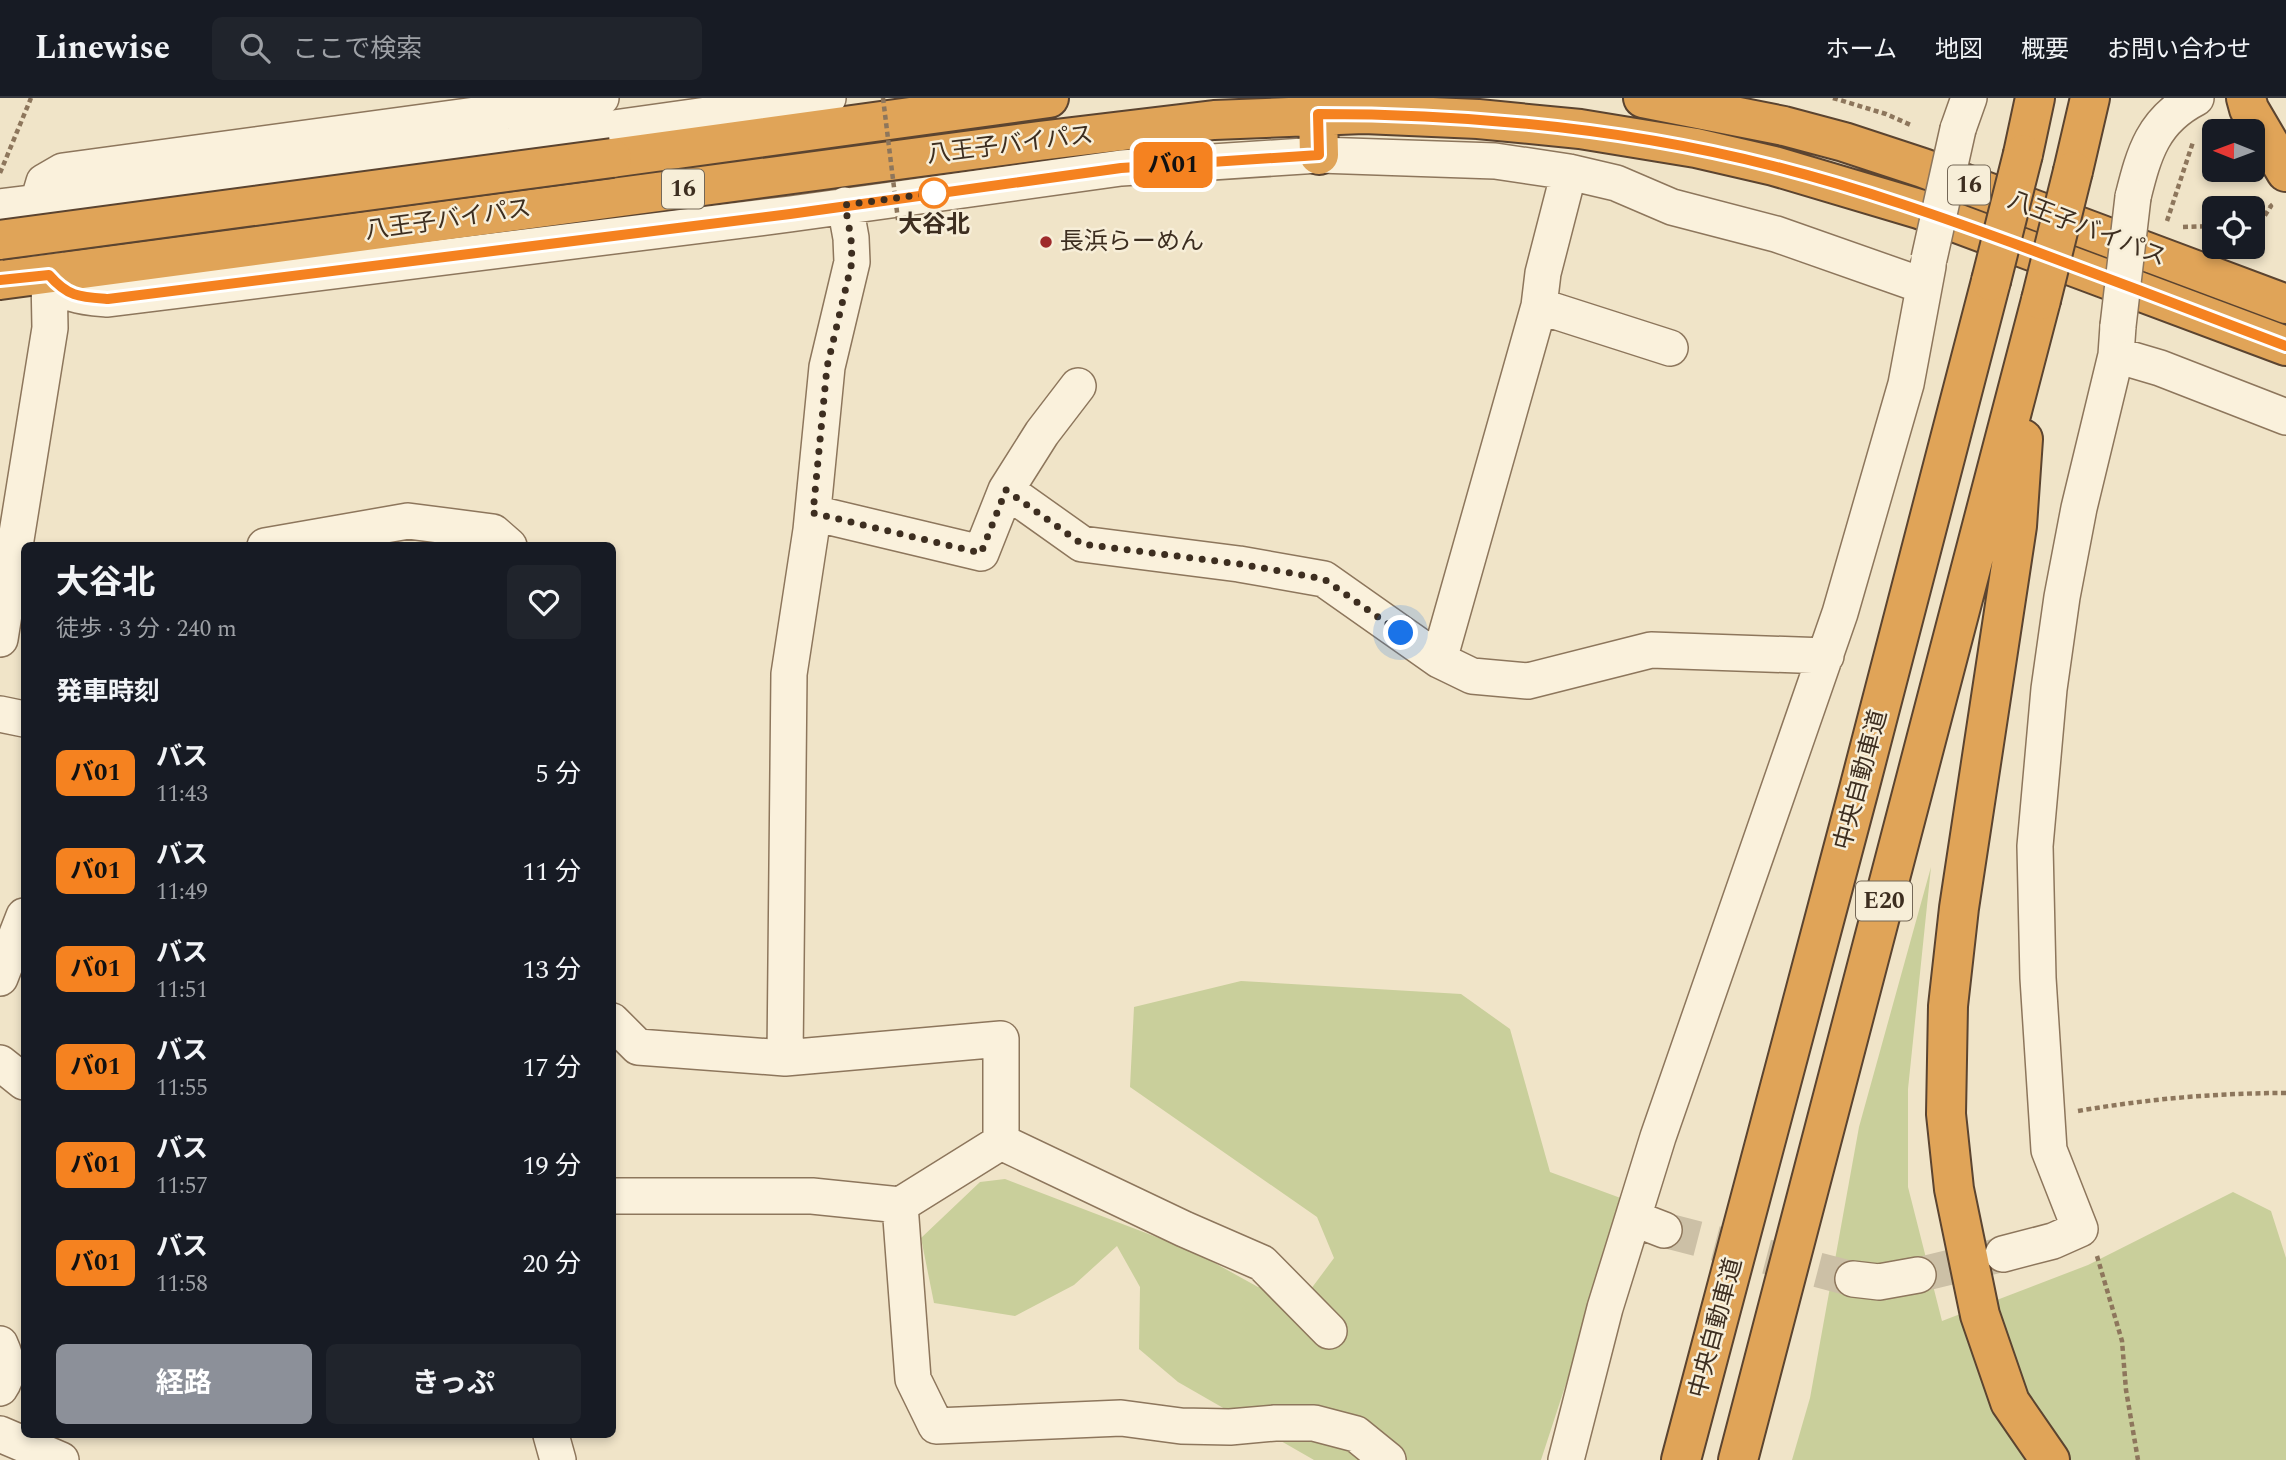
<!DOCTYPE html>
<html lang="ja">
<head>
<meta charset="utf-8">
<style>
	body { margin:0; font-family:Spectral,"Noto Sans JP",serif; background:#20242c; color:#f1f3f6; height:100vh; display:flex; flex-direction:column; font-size:26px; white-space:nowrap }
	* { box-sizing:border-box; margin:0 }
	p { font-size:23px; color:#9ea1a6 }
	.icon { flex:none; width:38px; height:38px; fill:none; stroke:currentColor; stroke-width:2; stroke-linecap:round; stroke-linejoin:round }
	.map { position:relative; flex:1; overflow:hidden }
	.side { position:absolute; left:21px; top:444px; width:595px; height:896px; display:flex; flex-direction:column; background:#171b24; border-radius:10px; box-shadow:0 4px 10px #0003 }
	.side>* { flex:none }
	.badge { padding:0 14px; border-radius:10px; font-size:24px; line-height:46px }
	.needle { width:46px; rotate:271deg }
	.tools { position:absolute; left:2202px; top:21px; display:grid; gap:14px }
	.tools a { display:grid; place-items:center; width:63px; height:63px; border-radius:10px; background:#171b24; box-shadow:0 4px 10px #0003; font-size:35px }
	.you { position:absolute; width:35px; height:35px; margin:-18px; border:5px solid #fff; border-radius:50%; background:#1a73e8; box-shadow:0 0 0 10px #1a73e833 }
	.map>.badge { position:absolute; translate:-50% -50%; box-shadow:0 0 0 4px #fff }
	h2 { padding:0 35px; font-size:26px; line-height:63px }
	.round { display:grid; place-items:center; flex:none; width:74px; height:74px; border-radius:10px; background:#20242c }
	.summary { display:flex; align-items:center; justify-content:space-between; height:119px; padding:0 35px }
	h1 { font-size:33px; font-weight:700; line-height:52px }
	.action { display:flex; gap:14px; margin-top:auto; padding:14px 35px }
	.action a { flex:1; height:80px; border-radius:10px; background:#8c9099; color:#fff; font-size:28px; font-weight:700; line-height:80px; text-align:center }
	.action a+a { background:#20242c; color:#f1f3f6 }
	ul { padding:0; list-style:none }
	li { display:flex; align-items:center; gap:21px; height:98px; padding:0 35px }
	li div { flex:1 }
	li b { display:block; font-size:26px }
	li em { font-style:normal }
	li .badge { min-width:77px; font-weight:700; text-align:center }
	header { display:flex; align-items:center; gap:42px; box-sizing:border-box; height:98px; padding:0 35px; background:#171b24; border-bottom:2px solid #363941 }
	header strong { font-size:33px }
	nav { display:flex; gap:38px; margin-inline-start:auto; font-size:24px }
	.search { width:490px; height:63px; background:#20242c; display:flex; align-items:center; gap:18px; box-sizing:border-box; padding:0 24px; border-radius:10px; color:#9ea1a6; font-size:26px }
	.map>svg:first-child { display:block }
</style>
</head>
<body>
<header>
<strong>Linewise</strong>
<div class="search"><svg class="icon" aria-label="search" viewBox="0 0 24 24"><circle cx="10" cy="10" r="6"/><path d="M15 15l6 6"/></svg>ここで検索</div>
<nav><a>ホーム</a><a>地図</a><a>概要</a><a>お問い合わせ</a></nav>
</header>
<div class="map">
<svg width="2286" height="1362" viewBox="0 0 2286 1362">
	<rect width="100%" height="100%" fill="#f0e4c8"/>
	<path fill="#c9cf9b" d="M1931,769L1908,991V1089L1942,1223L2088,1167L2233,1094L2271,1113L2286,1160V1362H1792L1810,1300L1859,1029Z
		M1241,883L1461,896L1510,931L1550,1074L1626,1102L1541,1362H1314L1178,1284L1139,1251L1140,1189L1117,1148L1074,1187L1015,1218L934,1205L921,1140L980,1084L1005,1081L1193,1153L1258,1189L1311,1191L1334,1160L1317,1119L1130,989L1134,909Z"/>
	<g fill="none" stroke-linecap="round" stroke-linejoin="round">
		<path stroke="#ccc0a6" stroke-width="35" stroke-dasharray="35 18" stroke-linecap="butt" d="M1664,1132L1853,1181
			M1918,1177L1996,1158"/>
		<defs>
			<path id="minor" d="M1958,31L1969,0
				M2133,99C2144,55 2153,22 2196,0
				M0,109L437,55L828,0
				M49,177C68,199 80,199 108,201L790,116L1121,70L1319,57L1495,63L1569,74L1616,85L1672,109L1776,136L1924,188
				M1539,208L1543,175L1569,74
				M2116,257L2160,270L2286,319
				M1006,392L1042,335L1078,288
				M813,415L981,455L1006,392L1082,446L1239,466L1324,481L1439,562L1472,578L1528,583L1651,552L1826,558
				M265,448L408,423L493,434L509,448
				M0,541L50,230L49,177L38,104L44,84L63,73L601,0
				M1439,562L1539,208L1670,250
				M0,616L24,621
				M0,880L24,818
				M612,923L638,949L785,960L789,576L811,432L827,269L852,164L851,140L845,107
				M785,960L1001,941V1044L1184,1131L1262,1165L1329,1233
				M0,965L24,984
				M612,1098H812L900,1107L913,1281L936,1328L1121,1320L1181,1328L1230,1329L1275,1325H1314L1356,1336L1388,1362
				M900,1107L1001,1044
				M1633,1120L1664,1132
				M2003,1156L2053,1143L2080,1131L2049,1052L2038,880L2035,748L2049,591L2062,499L2079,410L2116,257L2118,228
				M1853,1181L1879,1184L1918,1177
				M0,1246C7,1261 10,1276 0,1290
				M0,1336L61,1362
				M551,1337L558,1362
				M1566,1362L1605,1210L1658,1039L1840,515L1906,286L1928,168"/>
			<path id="highway" d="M1643,0L1784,28L1844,44L1923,70L2286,206
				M2246,0L2249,11L2286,74
				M1318,16L1319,57
				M2023,56L2035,0
				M612,60L1049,0
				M2073,73L2090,0
				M0,182L1039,43L1214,22L1364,16L1478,21L1580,31L1696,50L1774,68L1919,111L2286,248
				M2023,341L2017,428L1959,810L1948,908L1946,1016L1954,1091L1980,1217L2010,1304L2050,1362
				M1681,1362L1859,691L1991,183
				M1738,1362L2041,202"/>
		</defs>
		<use href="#minor" stroke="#8d765c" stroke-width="38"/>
		<use href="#highway" stroke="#5b4430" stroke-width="42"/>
		<path stroke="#8d765c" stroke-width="4.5" stroke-dasharray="5 3.5" stroke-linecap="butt" d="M1833,0L1886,16L1913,28
			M0,75L31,0
			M2167,123L2193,44
			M2252,126L2260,125L2271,108L2267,104
			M2183,129L2214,128
			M2078,1013C2147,1001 2216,995 2286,995
			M2097,1158L2122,1243L2126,1292L2138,1362"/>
		<use href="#minor" stroke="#faf1dc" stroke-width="35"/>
		<use href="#highway" stroke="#e0a458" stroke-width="38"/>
		<defs>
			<path id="minor-bridge" d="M1929,161L1958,31
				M2118,228L2133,99"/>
			<path id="highway-bridge" d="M0,142L612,60
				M1991,183L2023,56
				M2041,202L2073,73"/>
		</defs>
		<use href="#minor-bridge" stroke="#8d765c" stroke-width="38" stroke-linecap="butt"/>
		<use href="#highway-bridge" stroke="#5b4430" stroke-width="42" stroke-linecap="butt"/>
		<path stroke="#8d765c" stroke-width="4.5" stroke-dasharray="5 3.5" stroke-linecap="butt" d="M883,0L898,122"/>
		<use href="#minor-bridge" stroke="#faf1dc" stroke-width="35"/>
		<use href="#highway-bridge" stroke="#e0a458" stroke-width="38"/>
	</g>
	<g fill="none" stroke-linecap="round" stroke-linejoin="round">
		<defs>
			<path id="line" d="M0,182L49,177C68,199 80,199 108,201L790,116L1121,70L1319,57L1318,16C1471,16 1624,30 1773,68C1860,90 1945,120 2029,151C2115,183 2200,215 2286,248"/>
		</defs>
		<use href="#line" stroke="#fff" stroke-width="16"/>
		<use href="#line" stroke="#f58220" stroke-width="10"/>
		<path stroke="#3d2e20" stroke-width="7" stroke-dasharray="0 12.6" d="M934,95L845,107L851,140L852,164L827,269L813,415L981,455L1006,392L1082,446L1240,466L1324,481L1401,535"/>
	</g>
	<circle fill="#fff" stroke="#f58220" stroke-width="3.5" cx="934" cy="95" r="14"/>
	<circle fill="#9e2a2b" stroke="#f7eed8" stroke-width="2.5" cx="1046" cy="144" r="7"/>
	<g text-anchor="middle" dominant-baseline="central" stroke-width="5" stroke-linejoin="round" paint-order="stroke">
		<g fill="#f7eed8" stroke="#756857" stroke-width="2">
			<rect x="1948" y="67.5" width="42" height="39" rx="5"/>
			<rect x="662" y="71.5" width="42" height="39" rx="5"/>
			<rect x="1856" y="783.5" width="56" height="39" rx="5"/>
		</g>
		<g font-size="23" font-weight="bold" fill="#3d2e20">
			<text x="1969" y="87">16</text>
			<text x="683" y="91">16</text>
			<text x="1884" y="803">E20</text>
		</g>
		<g font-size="24" fill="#3d2e20" stroke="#f7eed8">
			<text transform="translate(1010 47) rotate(-7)">八王子バイパス</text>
			<text transform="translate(448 122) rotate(-8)">八王子バイパス</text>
			<text transform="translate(2087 131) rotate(21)">八王子バイパス</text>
			<text transform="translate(1861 682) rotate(-75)">中央自動車道</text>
			<text transform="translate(1716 1230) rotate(-75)">中央自動車道</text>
		</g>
		<g font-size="24" font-weight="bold" fill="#3d2e20" stroke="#f7eed8">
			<text x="934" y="127">大谷北</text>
		</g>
		<g font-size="24" fill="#3d2e20" stroke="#f7eed8" text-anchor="start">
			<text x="1060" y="144">長浜らーめん</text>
		</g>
	</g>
</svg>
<div class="tools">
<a><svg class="needle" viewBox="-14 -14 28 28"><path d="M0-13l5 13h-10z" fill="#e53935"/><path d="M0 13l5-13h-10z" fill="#9ea1a6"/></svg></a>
<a><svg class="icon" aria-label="locate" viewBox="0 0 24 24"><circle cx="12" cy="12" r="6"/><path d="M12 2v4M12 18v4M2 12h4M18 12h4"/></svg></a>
</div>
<div class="you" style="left:1401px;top:535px"></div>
<b class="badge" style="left:1173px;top:67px;background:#f58220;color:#111">バ01</b>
<section class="side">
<div class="summary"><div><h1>大谷北</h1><p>徒歩 · 3 分 · 240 m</p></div><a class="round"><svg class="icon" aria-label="heart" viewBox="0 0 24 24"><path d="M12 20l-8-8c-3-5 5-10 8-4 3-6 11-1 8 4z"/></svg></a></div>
<h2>発車時刻</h2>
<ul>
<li><span class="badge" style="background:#f58220;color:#111">バ01</span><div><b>バス</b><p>11:43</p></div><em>5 分</em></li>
<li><span class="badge" style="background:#f58220;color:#111">バ01</span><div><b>バス</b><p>11:49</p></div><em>11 分</em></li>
<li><span class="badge" style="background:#f58220;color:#111">バ01</span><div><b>バス</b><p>11:51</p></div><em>13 分</em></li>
<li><span class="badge" style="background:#f58220;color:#111">バ01</span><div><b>バス</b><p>11:55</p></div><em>17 分</em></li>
<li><span class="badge" style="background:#f58220;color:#111">バ01</span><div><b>バス</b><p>11:57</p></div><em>19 分</em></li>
<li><span class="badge" style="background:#f58220;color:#111">バ01</span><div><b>バス</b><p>11:58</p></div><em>20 分</em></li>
</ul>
<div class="action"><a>経路</a><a>きっぷ</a></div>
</section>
</div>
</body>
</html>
